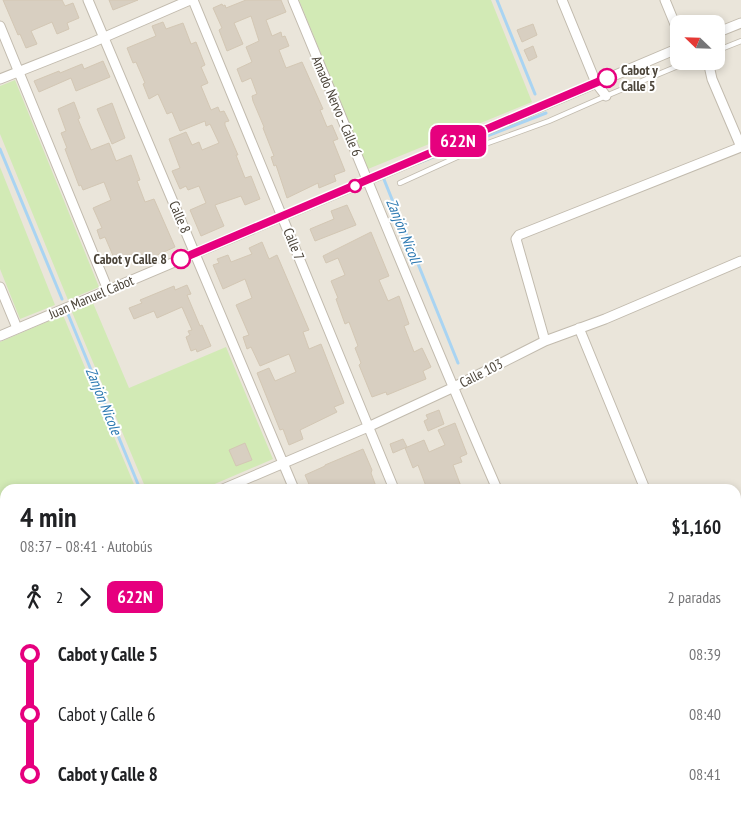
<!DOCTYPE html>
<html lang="es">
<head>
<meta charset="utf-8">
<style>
	body { margin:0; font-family:"PT Sans Narrow",sans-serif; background:#f6f6f6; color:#202124; height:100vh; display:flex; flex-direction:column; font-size:19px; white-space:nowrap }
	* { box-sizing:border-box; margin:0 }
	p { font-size:16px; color:#757577 }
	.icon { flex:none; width:28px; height:28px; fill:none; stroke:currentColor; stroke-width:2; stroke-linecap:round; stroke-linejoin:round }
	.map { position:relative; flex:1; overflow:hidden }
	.side { position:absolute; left:0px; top:484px; width:741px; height:331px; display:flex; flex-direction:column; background:#fff; border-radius:15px 15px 0 0; box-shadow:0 2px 8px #0003 }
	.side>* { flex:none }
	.badge { padding:0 10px; border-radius:8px; font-size:18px; line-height:32px }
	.needle { width:32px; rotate:293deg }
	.buttons { position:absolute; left:670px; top:15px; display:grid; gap:10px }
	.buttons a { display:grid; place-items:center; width:55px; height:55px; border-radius:10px; background:#fff; box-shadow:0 2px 8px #0003; font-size:25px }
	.map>.badge { position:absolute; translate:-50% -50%; box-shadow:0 0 0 2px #fff }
	.legs { display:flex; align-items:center; gap:8px; height:55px; padding:0 20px; font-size:16px }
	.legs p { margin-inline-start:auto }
	.summary { display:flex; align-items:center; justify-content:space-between; height:85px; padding:0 20px }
	h1 { font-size:28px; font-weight:800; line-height:38px }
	ul { padding:0 20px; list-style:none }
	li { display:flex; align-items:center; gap:18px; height:60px; font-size:19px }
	li i { display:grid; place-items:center; width:8px; height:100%; margin:0 6px; background:currentColor }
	li i::after { content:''; width:12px; height:12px; margin:-6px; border:4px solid; border-radius:50%; background:#fff }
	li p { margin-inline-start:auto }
	li:first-child i { background:linear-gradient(#0000 50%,currentColor 0) }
	li:last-child i { background:linear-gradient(currentColor 50%,#0000 0) }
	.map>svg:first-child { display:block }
</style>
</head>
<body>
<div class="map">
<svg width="741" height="814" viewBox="0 0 741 814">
	<rect width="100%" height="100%" fill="#f6f3ec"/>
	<path fill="#eae5da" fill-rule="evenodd" d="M0,0H741V814H0ZM679,24H716V61H679ZM5,489H736V810H5Z"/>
	<path fill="#d2eab5" d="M299,0H491L532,102L368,169Z
		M15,80L99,287L68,300L0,134V86Z
		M0,167L55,305L20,319L0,269Z
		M93,303L129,388L226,347L273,459L203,489H146L72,312Z
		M63,315L136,489H5V518L0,506V342Z"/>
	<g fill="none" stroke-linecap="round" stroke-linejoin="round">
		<path stroke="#a9d4f2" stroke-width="3" d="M497,0L535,94
			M0,149L62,299
			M418,163L546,113
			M384,177H383L458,363
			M68,314L140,489
			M52,814L61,810"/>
	</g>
	<path fill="#d8cfc1" stroke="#d3c7b4" d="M3,0H62L65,6L73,3L79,18L67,23L69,29L57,34L52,22L31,31L37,44L26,48L20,34L18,35Z
		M109,0H138L113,10Z
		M246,0H281L286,12L266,20L272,36L281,32L282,37L285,36L289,46L279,50L286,68L302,62L323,109L320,110L327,127L332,125L338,139L333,141L345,171L334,175L336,181L319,188L318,183L287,198L276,165L274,166L271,157L274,156L263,128L264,127L253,101L252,96L257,94L251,78L242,82L237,69L252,62L246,47L259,41L251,16L234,23L243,44L227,51L219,30L222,28L213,8L222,4L223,6L225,5L226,8Z
		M163,22L166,29L183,23L191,44L196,42L205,65L201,67L208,83L201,86L211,110L218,107L220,112L224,111L229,121L225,122V125L238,155H236L245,178L251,176L260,199L245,205L241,196L215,205L224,226L201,236L190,210L206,203L199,186L188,190L186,186L180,189L172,171L180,168L169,139L186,132L192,145L199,142L202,150L219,143L210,124L206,126L205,121L180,131L172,112L167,114L158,94L149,99L143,84L145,83L136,62L133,63L127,48L156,36L152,26Z
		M533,24L537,35L522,42L517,30Z
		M533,46L537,57L529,61L524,50Z
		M103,61L110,77L76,91L71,78L39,92L34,81L59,71L60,73L82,64L84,69Z
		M74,102L80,118L78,119L91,150L109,143L116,161L131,155L140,180L137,181L145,202L154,199L175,247L135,265L132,258L117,265L105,237L100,239L97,230L102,228L93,208L111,200L104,182L83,190L81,185L79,186L65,149L67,148L61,133L66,131L58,109Z
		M112,103L125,138L112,144L97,109Z
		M347,205L356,225L315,241L310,229L334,219L331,211Z
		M371,232L389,276L379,280L388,301L399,296L409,324L404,326L414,352L422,348L431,367L423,371L426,379L387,395L386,392L372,397L359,365L361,363L355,348L358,346L349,322L345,324L336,299L338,298L331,281L345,275L338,258L326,263L323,256Z
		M262,242L269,259L277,255L309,330L303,332L309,349L321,344L344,403L334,407L337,412L300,430L303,439L289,445L283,429L280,430L257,373L269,368L275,381L296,372L289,354L260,366L251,347L247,349L243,337L249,335L236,305L252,298L245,279L223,289L213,265L219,263L217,259L228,255L231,262L252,254L249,248Z
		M187,285L191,294L187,295L200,326L202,325L211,346L197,352L196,349L191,351L186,337L190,335L188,331L192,330L182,307L157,318L154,311L134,319L129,308L142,303L140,300L174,286L175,290Z
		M439,410L444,424L428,431L424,421L428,419L426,415Z
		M455,423L467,454L460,457L462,462L453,465L462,489H440L439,485L427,489L418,465L413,468L405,448L424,440L429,452L445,445L438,430Z
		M403,439L407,447L393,453L390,444Z
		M245,443L252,460L236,466L229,450Z
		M363,449L372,470L371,473L377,489H311L305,475L325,466V465Z"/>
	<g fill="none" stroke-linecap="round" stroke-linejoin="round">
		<defs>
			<path id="service" d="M716,51L741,41
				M400,183L488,143L549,121L606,96L690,61"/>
			<path id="minor" d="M88,0L294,489
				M193,0L394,489
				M293,0C361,163 426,327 497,489
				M562,0L596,83L606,96
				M665,0L679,34
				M0,26L108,290
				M716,33L741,23
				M708,61L712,79L741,147
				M0,79L91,43L190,0
				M0,287L17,328
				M579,328L645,489
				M0,336L679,48
				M545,341L516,239L519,235L741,147
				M223,489L368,427L452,388L545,341L605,319L741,261
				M0,522L5,534
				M736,529L741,528
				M0,584L5,582
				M0,765L5,777
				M736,800L741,798
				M11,814L21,810
				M706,814L715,810"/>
		</defs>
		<use href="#service" stroke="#c2bbae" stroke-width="6"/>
		<use href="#minor" stroke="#c2bbae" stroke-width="11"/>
		<path stroke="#c4b79f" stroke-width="2" stroke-dasharray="2.5 2.5" stroke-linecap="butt" d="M736,744L741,784
			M176,810L178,814
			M294,810L296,814
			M412,810L414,814
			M529,810L530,814
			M622,810L624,814"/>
		<use href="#service" stroke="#fff" stroke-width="4.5"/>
		<use href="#minor" stroke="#fff" stroke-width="9"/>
	</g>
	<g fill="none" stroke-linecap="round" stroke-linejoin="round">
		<defs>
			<path id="line-1" d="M181,259L607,78"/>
		</defs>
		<use href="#line-1" stroke="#fff" stroke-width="11"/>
		<use href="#line-1" stroke="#e6007e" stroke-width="8"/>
	</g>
	<g fill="#fff" stroke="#e6007e" stroke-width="2.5">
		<circle cx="607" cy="78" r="9"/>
		<circle cx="355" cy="186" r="6"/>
		<circle cx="181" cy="259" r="9"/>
	</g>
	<g text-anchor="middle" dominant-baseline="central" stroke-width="4" stroke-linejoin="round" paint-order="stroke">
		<g font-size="14" font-weight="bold" fill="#4b4439" stroke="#fff" text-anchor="start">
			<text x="621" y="70">Cabot y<tspan x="621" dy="16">Calle 5</tspan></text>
			<text x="167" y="259" text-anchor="end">Cabot y Calle 8</text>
		</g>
		<g font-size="14" fill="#4b4439" stroke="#fff">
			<text transform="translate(337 106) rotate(67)">Amado Nervo - Calle 6</text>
			<text transform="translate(180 217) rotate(67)">Calle 8</text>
			<text transform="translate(294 244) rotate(68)">Calle 7</text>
			<text transform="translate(91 297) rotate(-23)">Juan Manuel Cabot</text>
			<text transform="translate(481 373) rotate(-27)">Calle 103</text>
		</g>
		<g font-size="15" font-style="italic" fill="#2e7ab2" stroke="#fff">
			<text transform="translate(404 231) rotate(68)">Zanjón Nicoll</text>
			<text transform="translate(104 401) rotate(68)">Zanjón Nicole</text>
		</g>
	</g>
</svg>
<div class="buttons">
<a><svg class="needle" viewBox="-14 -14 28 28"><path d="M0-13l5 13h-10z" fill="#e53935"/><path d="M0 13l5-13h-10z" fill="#757577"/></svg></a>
</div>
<b class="badge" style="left:458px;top:141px;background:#e6007e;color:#fff">622N</b>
<section class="side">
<div class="summary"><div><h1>4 min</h1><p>08:37 – 08:41 · Autobús</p></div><b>$1,160</b></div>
<div class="legs"><svg class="icon" aria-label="walk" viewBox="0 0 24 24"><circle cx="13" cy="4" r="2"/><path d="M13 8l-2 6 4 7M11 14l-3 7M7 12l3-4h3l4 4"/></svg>2<svg class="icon" aria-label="forward" viewBox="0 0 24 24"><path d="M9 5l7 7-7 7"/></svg><b class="badge" style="background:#e6007e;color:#fff">622N</b><p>2 paradas</p></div>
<ul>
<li><i style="color:#e6007e"></i><b>Cabot y Calle 5</b><p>08:39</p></li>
<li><i style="color:#e6007e"></i><span>Cabot y Calle 6</span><p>08:40</p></li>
<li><i style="color:#e6007e"></i><b>Cabot y Calle 8</b><p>08:41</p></li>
</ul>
</section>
</div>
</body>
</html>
